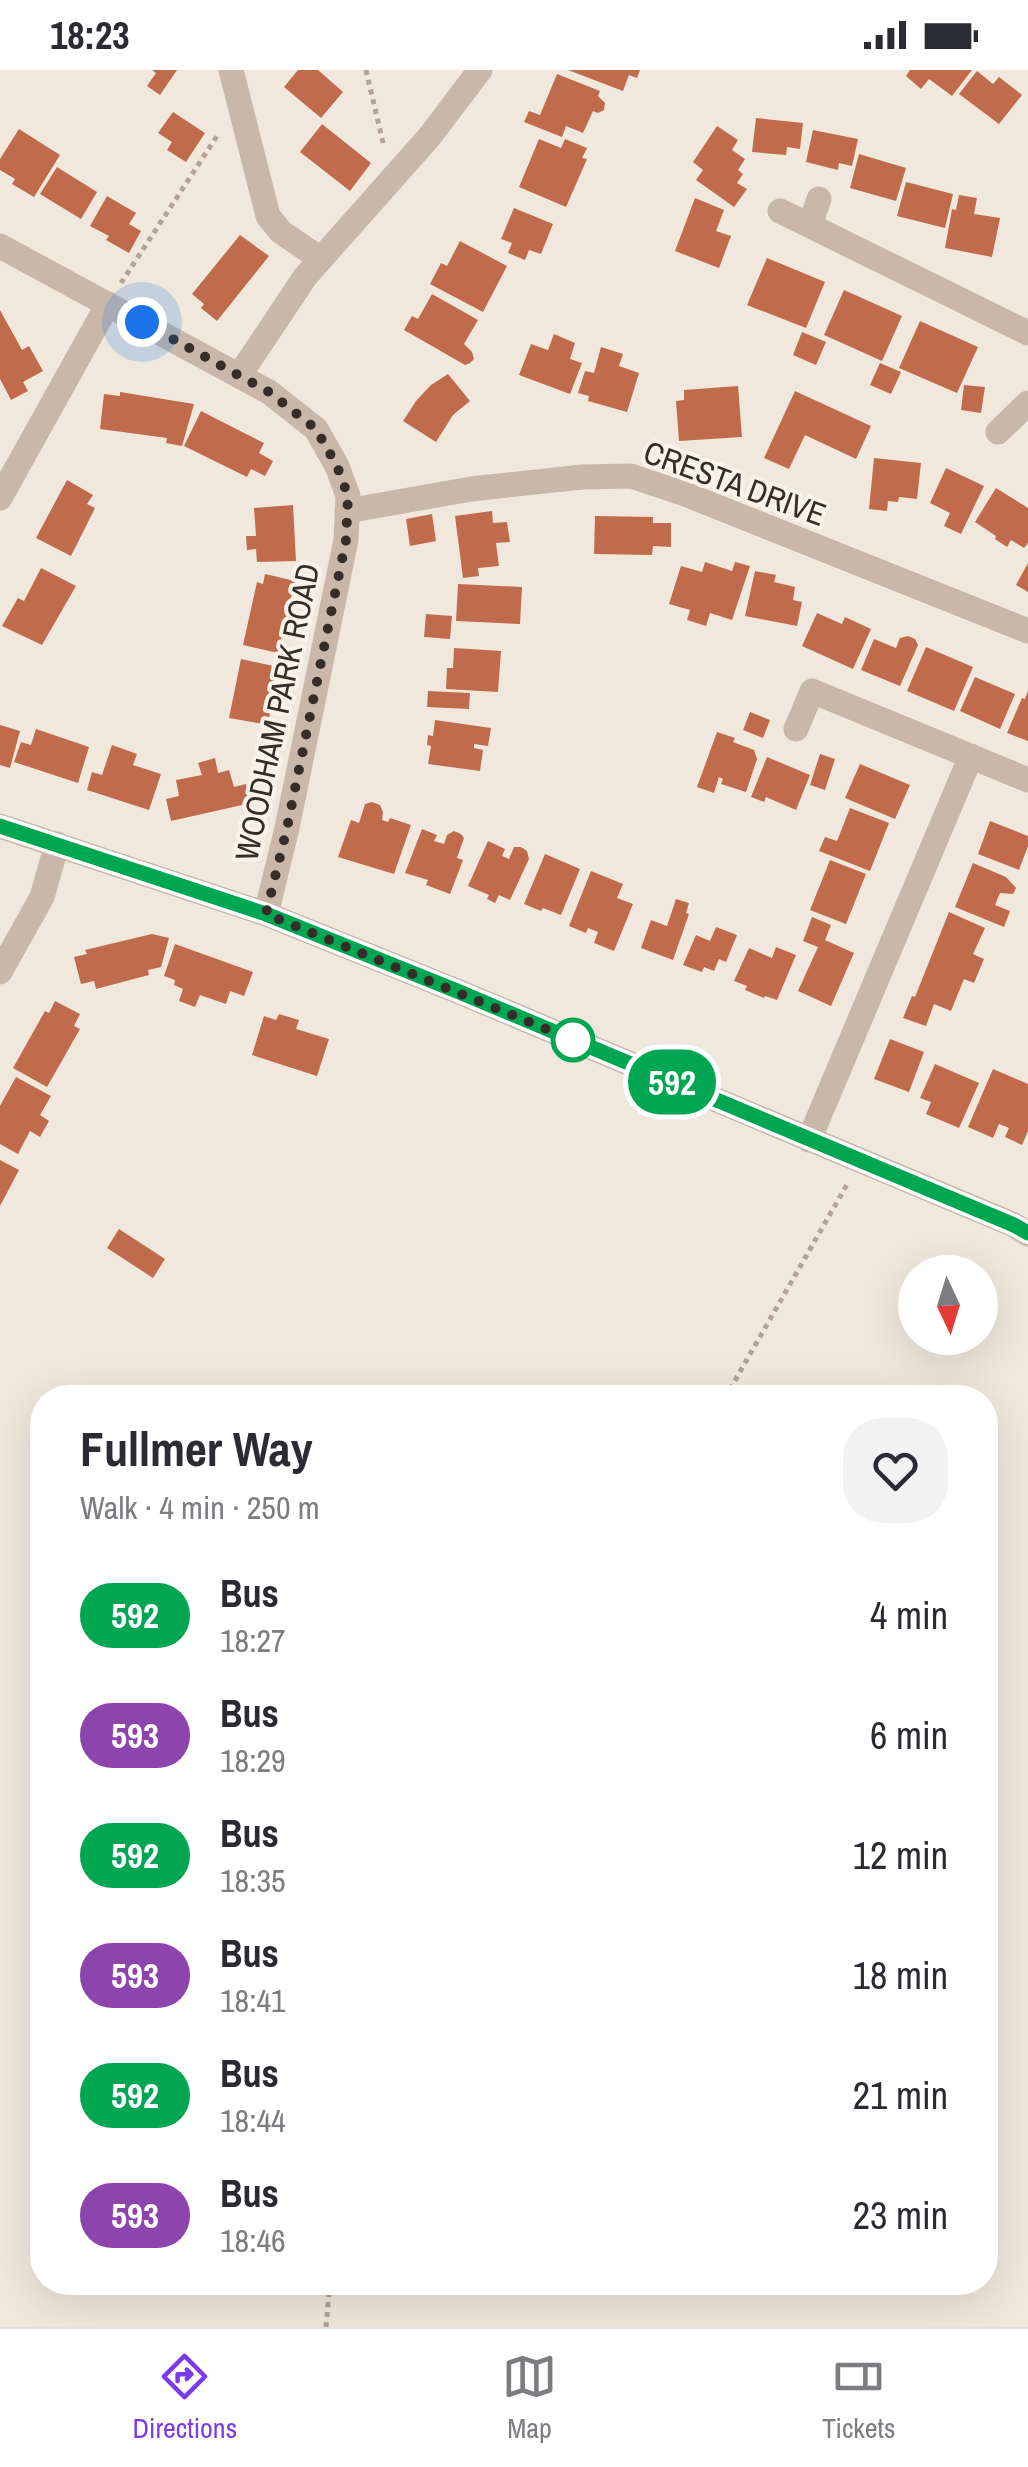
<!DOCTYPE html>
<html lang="en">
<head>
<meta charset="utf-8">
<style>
	body { margin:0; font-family:"Archivo Narrow",sans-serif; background:#f2f2f3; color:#2b2b33; height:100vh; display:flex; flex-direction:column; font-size:38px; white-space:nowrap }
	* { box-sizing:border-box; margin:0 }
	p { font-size:32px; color:#7c7c81 }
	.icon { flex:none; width:55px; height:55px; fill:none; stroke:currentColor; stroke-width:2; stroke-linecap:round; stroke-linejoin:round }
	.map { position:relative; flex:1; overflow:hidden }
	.drawer { position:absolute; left:30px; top:1315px; width:968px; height:910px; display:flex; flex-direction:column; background:#fff; border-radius:40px; box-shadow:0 10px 40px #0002 }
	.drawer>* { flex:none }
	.badge { padding:0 20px; border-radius:32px; font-size:35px; line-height:65px }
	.needle { width:65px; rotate:176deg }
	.controls { position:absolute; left:898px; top:1185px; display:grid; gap:20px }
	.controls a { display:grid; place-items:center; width:100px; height:100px; border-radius:50%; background:#fff; box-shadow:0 10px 40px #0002; font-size:50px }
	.you { position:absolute; width:50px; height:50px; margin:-25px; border:8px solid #fff; border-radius:50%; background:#1a73e8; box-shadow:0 0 0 15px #1a73e833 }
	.map>.badge { position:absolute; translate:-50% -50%; box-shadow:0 0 0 5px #fff }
	.round { display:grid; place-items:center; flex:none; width:105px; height:105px; border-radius:40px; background:#f2f2f3 }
	.overview { display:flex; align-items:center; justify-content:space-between; height:170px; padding:0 50px }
	h1 { font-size:48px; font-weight:700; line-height:75px }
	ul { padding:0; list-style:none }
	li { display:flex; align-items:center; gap:30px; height:120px; padding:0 50px }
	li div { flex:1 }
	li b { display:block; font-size:38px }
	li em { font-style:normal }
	li .badge { min-width:110px; font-weight:700; text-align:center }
	.status { display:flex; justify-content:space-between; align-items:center; height:70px; padding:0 50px; background:#fff; direction:ltr }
	.status svg { height:28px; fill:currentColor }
	.menu { display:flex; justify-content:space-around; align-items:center; height:140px; border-top:2px solid #e1e1e2; background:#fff; font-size:28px; color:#7c7c81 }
	.menu a { display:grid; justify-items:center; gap:5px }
	.menu .selected { color:#7c3aed }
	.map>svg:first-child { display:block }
</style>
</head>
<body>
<div class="status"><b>18:23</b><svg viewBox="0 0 49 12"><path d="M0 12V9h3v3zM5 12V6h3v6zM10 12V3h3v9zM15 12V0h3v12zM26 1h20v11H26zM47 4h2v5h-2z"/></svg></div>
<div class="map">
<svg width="1028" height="2257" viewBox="0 0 1028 2257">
	<rect width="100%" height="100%" fill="#f1e8dd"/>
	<path fill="#c06b4b" d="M152,0H177L160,25L147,16L156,3Z
		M298,0H318L343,22L321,48L284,17Z
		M568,0H640L637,8L629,5L623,21Z
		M910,0H972L952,26L929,9L921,19L906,6Z
		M977,1L993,14L999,7L1022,25L999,54L959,24Z
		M557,4L600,21L598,26L605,33L604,40L598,43L593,41L583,63L566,56L562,67L524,52L529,41L540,45Z
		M173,42L205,63L186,92L167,80L172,72L158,63Z
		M756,48L803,53L800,79L787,77L786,85L752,82Z
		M322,54L371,93L350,121L300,82Z
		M717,56L738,70L732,80L745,89L738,100L743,104L737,113L747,119L734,137L696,110L703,100L693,92Z
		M19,59L60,85L34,127L12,114L15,109L0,100V89Z
		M813,60L858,69L852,96L839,93L838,100L806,92Z
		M539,69L561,78L565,69L587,78L582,88L587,89L566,137L519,117Z
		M859,84L906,98L896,131L850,118Z
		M57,97L97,122L81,149L40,124Z
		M906,112L953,124L945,158L897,146Z
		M959,125L977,128L974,144L1000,148L992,187L945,178L952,139L956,140Z
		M107,126L136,143L129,154L141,161L129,183L106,170L109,166L90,156Z
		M695,128L724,140L716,161L731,166L719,198L675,181Z
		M514,138L553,154L541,184L529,180L525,190L508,183L512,173L501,169Z
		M240,165L269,186L217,251L201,238L204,234L192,224Z
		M460,171L507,196L483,242L430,214L441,193L447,196Z
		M767,188L825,212L806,258L747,235Z
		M844,220L902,246L882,291L824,265Z
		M432,224L478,250L464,274L472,282L474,289L470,293L465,295L404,260L412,246L418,249Z
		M0,240L22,280L29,276L43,301L23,312L28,321L11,330L0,309Z
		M920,251L978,277L957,323L899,298Z
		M802,262L826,272L816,295L793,285Z
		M554,264L575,273L570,289L582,293L570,324L519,305L531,274L548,280Z
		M601,277L623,284L619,296L639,303L627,342L588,331L589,326L578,323L585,301L594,303Z
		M880,293L901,302L891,324L870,315Z
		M448,304L470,331L453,345L436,372L403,351L416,331L431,315Z
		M964,315L985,317L981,343L961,340Z
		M738,316L742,367L679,371L676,331L684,330V320Z
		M795,321L871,356L856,389L805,365L789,399L764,388Z
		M120,322L194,334L182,376L166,373L167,368L100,359L104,324L120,326Z
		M201,341L264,373L259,383L273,391L265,406L251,399L247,407L184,376Z
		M874,388L921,393L917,429L899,427L898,432L888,431L887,441L869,439Z
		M946,398L984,416L961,464L944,456L950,443L930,433Z
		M67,410L93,425L87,434L95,438L71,486L36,468Z
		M996,418L1028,438V473L1024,478L1011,470L1007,477L995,469L996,466L975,452Z
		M293,435L296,491L257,492L256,479L247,480L246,466H256L254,438Z
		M492,441L493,453L507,452L510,472L496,473L499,496L478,498L479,506L463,508L455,446Z
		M432,444L436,471L410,476L406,449Z
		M595,446L653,447V453H671V477L653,476L652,485L594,484Z
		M705,492L732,501L735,492L750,496L732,550L710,543L706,556L687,550L690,540L669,534L681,496L702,502Z
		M1028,493V522L1016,515Z
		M41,498L76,516L42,575L2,556L18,528L24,531Z
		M755,501L776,505L774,512L795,517L793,530L802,532L797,556L745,546Z
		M265,504L295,511L278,583L243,575L257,512L263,514Z
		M458,514L522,517L520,554L456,551Z
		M817,543L842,554L845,547L871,559L853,599L802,576Z
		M426,544L452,546L450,569L424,567Z
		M908,566L915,569L918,575L900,616L861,600L874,569L896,578L900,568Z
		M926,577L973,597L954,641L907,621Z
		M454,578L501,581L498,622L446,619L447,598H453Z
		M241,589L278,597L268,655L229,648Z
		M975,607L1015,624L1000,659L960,641Z
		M428,621L470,623L469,639L427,637Z
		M1028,621V671L1007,663L1022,628L1025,629Z
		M750,642L770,650L763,668L743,660Z
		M435,650L491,658L488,676L474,674V678L483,680L480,701L428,694L431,676L427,675L428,665L433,666Z
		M0,655L20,661L10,698L0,695Z
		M36,659L89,677L78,713L14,692L21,672L31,675Z
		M717,662L735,668L733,672L754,680L757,689L746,722L721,714L723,709L719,707L714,723L697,717Z
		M112,675L137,684L133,695L161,704L149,740L87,720L92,702L102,705Z
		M820,684L835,689L825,720L810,715Z
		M767,687L810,705L796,740L766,727L764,732L751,727Z
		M215,688L218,703L229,700L234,717L246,714L251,733L171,751L166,729L179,726L176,710L202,705L198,693Z
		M860,694L910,715L895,749L845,728Z
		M372,732L380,735L383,742L382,750L388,752L390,748L411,755L394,804L338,787L351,750L359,753L365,734Z
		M850,738L889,753L870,801L819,781L825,767L837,771Z
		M990,751L1028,766V776L1019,800L978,784Z
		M422,759L437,765L434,771L444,774L447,765L454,761L461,764L464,768L457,788L463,790L450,824L426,815L428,810L405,803Z
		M488,771L505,779L502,786L509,789L514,777H521L527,781L529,789L510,830L499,825L495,833L487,829L489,825L468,816Z
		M545,784L580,799L561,845L543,838L541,841L524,834Z
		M830,790L866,804L846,854L810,840Z
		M973,793L1006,807L1016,818L1013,824L1000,823L995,835L1010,841L1004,857L955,837Z
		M591,801L623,814L617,828L633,834L614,881L594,873L598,862L588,858L586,863L569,856Z
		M676,829L689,833L686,843L689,844L673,890L641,878L651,850L667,856Z
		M949,842L985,858L973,884L984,889L974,913L964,909L951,941L934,934L926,956L903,948L912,926L915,927Z
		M812,847L831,855L825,870L854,883L831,936L798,921L818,877L803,871Z
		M716,857L737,865L726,892L719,889L714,901L704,897L702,902L683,895L696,865L710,871Z
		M152,864L169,868L161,897L148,900L149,905L96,919L94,911L81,914L74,887L87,884L85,880Z
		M175,874L253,902L244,926L230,921L226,934L200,925L195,937L179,931L183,919L174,915L175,910L164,906Z
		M776,877L796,885L777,930L765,926L764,928L745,920L747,916L734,911L749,878L772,888Z
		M55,931L80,944L74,956L80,959L47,1017L13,998L45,941L49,943Z
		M279,944L299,950L296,959L329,969L317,1006L252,985L264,946L276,950Z
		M890,969L924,982L909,1022L874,1009Z
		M935,994L979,1013L959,1058L926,1044L931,1032L920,1028Z
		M993,999L1028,1014V1061L1022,1075L1005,1067L1009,1058L999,1054L993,1068L968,1057Z
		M16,1007L51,1026L40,1045L49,1051L40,1067L30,1061L18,1084L0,1074V1036Z
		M0,1090L19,1100L0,1136Z
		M119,1159L165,1189L153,1208L107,1178Z"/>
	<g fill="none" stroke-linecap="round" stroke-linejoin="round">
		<path stroke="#b4a293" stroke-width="5" stroke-dasharray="5 5" stroke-linecap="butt" d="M366,0L384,77
			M121,213L219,63
			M725,1328L849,1111
			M326,2257L330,2212"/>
		<path stroke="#c9b8a9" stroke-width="25" d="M231,0L268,146L281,162L321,189
			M780,141L1028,263
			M810,155L819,129
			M0,176L269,322L316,359L337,396L348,426L346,470L287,758L266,844
			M239,306L305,207L430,66L480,0
			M998,362L1028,333
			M0,428L108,234
			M347,441L471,419L582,407L631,406L685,424L1028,561
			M796,659L812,621L1028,710
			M0,756L266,844L457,921L1014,1155L1028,1164
			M0,902L42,827L57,774
			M809,1070L971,686"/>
	</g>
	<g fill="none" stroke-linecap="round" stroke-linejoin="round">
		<defs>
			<path id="line" d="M0,756L266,844L457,921L1014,1155L1028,1163"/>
		</defs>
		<use href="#line" stroke="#fff" stroke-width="22"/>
		<use href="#line" stroke="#00a651" stroke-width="15"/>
		<path stroke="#362d29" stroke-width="10" stroke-dasharray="0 18" d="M142,252L269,322L316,359L337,396L348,426L346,470L287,758L266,844L573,970"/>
	</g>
	<circle fill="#fff" stroke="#00a651" stroke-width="5" cx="573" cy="970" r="20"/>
	<g text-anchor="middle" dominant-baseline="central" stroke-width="8" stroke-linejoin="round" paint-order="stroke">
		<g font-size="32" fill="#362d29" stroke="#f9f2e9">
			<text transform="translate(735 413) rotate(20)">CRESTA DRIVE</text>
			<text transform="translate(277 642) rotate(-78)">WOODHAM PARK ROAD</text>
		</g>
	</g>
</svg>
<div class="controls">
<a><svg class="needle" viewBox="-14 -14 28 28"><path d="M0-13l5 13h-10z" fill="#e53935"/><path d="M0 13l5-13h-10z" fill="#7c7c81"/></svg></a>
</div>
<div class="you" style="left:142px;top:252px"></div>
<b class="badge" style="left:672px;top:1012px;background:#00a651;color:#fff">592</b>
<section class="drawer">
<div class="overview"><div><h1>Fullmer Way</h1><p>Walk · 4 min · 250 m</p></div><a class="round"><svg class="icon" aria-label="heart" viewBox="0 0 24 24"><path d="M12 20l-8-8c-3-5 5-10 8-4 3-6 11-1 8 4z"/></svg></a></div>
<ul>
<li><span class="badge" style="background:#00a651;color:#fff">592</span><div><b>Bus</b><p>18:27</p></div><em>4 min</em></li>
<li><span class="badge" style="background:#8e44ad;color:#fff">593</span><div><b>Bus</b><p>18:29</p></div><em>6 min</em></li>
<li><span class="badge" style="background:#00a651;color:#fff">592</span><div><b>Bus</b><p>18:35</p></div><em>12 min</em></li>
<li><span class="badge" style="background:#8e44ad;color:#fff">593</span><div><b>Bus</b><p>18:41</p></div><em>18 min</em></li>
<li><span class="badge" style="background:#00a651;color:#fff">592</span><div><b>Bus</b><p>18:44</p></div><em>21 min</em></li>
<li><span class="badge" style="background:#8e44ad;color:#fff">593</span><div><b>Bus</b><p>18:46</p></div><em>23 min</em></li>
</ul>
</section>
</div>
<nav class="menu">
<a class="selected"><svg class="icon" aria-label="directions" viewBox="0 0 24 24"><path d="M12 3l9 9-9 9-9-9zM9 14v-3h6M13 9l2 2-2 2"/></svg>Directions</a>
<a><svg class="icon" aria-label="map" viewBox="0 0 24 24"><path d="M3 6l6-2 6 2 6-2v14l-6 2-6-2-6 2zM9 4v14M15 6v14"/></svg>Map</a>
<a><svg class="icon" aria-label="tickets" viewBox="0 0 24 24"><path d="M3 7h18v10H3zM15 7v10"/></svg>Tickets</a>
</nav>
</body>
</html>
